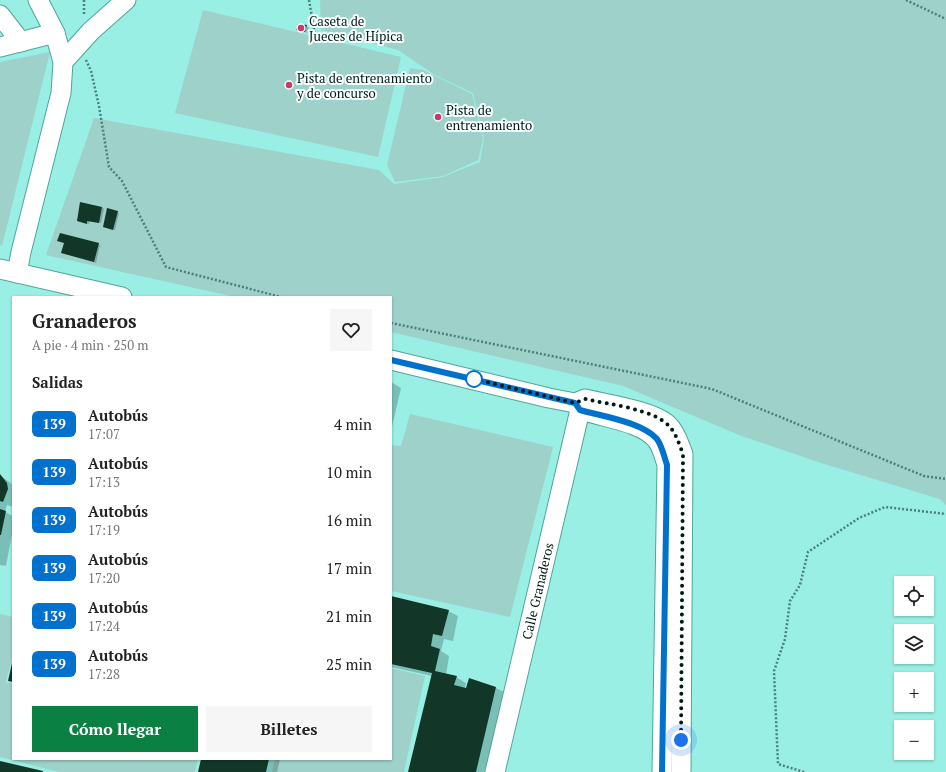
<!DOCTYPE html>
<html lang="es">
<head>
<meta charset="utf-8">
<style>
	body { margin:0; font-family:"PT Serif",serif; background:#f6f6f6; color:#222; height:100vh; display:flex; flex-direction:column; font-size:15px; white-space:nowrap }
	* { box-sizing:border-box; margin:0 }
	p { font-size:13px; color:#767676 }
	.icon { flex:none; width:22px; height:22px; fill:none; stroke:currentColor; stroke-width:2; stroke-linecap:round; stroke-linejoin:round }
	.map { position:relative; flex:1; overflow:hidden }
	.panel { position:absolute; left:12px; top:296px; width:380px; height:464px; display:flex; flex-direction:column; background:#fff; border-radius:0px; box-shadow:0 1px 3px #0004 }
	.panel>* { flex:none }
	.badge { padding:0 8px; border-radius:6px; font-size:14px; line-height:26px }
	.tools { position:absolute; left:894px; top:576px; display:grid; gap:8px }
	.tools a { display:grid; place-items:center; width:40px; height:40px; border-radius:0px; background:#fff; box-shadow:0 1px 3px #0004; font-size:20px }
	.you { position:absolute; width:20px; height:20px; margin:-10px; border:3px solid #fff; border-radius:50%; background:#1a73e8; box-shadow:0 0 0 6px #1a73e833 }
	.map>.badge { position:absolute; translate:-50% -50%; box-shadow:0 0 0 2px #fff }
	h2 { padding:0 20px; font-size:15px; line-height:36px }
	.round { display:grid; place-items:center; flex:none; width:42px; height:42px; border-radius:0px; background:#f6f6f6 }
	.overview { display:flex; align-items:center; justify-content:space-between; height:68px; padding:0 20px }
	h1 { font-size:19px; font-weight:700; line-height:30px }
	.cta { display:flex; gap:8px; margin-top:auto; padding:8px 20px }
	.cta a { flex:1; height:46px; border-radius:0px; background:#0b8043; color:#fff; font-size:16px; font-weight:700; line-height:46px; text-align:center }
	.cta a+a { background:#f6f6f6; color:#222 }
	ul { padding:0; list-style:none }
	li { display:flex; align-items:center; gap:12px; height:48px; padding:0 20px }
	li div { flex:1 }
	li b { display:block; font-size:15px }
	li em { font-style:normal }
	li .badge { min-width:44px; font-weight:700; text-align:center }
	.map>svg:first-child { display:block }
</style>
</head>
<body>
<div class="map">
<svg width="946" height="772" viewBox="0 0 946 772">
	<rect width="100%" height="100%" fill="#99efe4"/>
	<path fill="#9dd1ca" d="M320,0H946V505L940,499L821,463L739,435L623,386L391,332V297H235L46,255L94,118L379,170L394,184L443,177L480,162L484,139L473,93L435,75L398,50L321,30Z
		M203,10L401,57L378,157L175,113Z
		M50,52L2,246L0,245V62Z
		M410,68L423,70L472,94L483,139L478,160L443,176L395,182L387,165Z
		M410,414L553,447L510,617L391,591V445L401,446Z
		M0,614L13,617V653L6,682L13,684V759H198L195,772H59L0,757Z
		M391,668L425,676L404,772H272L275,759H391Z"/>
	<path fill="#0003" d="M306,26L309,28L308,33L297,30Z
		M102,207L104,209L101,223L89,221V224L78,221Z
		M117,212L119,213L115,230L104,227Z
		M58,241L100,245L96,263L62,253L65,243Z
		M391,382L401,388L391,431Z
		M0,475L13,485V507L7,505L5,512L13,516V529L6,566L0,565Z
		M391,597L448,611L458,616L453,641L444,639L441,651L449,656L446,675L456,677L466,683L465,688H496L506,693L488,772H409L432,676L391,667Z
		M202,759H280L277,772H199Z"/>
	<path fill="#123729" d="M298,24L307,25L305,32L296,30Z
		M80,202L102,207L99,223L87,221V224L77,221Z
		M107,208L118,211L113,230L103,227Z
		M60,233L99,243L94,262L61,253L64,243L57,241Z
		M0,474L7,483L8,489L3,502L0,501Z
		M0,509L6,511L1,535H0Z
		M391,596L449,610L442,636L433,634L431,646L440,649L435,671L457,676L454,685L466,688L469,678L496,687L476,772H408L432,673L391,664Z
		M12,663H13V682L8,681Z
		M201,759H269L266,772H198Z
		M0,761L43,771V772H0Z"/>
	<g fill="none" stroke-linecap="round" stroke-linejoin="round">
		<defs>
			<g id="minor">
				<path d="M0,15L21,42"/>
				<path d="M0,47L55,33"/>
				<path d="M63,62L91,31L126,0"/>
				<path d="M0,269L122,297"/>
				<path d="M17,273L21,252L61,93L63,62L55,33L38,0"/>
				<path d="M391,360L549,398L575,403L585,399C606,404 655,411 669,426C676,433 679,444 683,454L681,772"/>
				<path d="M580,409C602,418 641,421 656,439C662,446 664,456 667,465L662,772"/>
				<path id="s1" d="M495,772L580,410"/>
			</g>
		</defs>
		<use href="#minor" stroke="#4fa59b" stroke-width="21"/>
		<path stroke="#4a817a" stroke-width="2.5" stroke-dasharray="2 2" stroke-linecap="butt" d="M84,0V15
			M309,0L315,35
			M906,0L946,19
			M86,60L91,71L99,106L109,167L122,181L166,267L281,297
			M391,323L712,389L924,476L946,479
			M804,772L778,764L774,671L785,639L790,601L800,585L808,552L859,518L885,507L946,514"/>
		<use href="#minor" stroke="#fff" stroke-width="19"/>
	</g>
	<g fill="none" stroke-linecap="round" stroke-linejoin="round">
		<defs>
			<path id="line" d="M391,360L575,403L580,410C601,416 642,422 657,439C662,446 664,456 667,465L662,772"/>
		</defs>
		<use href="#line" stroke="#fff" stroke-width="9"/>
		<use href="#line" stroke="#0072ce" stroke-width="6"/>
		<path stroke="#001a17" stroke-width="4" stroke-dasharray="0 7.2" d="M474,379L575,403L585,399C607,404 654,409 669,426C676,433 679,444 683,454L681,740"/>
	</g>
	<g fill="#c83a68" stroke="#f7fffe" stroke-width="1.5">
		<circle cx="301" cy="28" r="4"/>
		<circle cx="289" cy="85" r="4"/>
		<circle cx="438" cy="117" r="4"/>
	</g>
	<circle fill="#fff" stroke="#0072ce" stroke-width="2" cx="474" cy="379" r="8"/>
	<g text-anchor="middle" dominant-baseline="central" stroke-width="4" stroke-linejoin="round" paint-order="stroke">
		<g font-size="13" fill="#001a17" stroke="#f7fffe" text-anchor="start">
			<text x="309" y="21">Caseta de<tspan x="309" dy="15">Jueces de Hípica</tspan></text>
			<text x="297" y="78">Pista de entrenamiento<tspan x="297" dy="15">y de concurso</tspan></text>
			<text x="446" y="110">Pista de<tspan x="446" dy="15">entrenamiento</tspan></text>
		</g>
		<g font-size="13" fill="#001a17" stroke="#f7fffe">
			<text stroke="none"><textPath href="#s1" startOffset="186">Calle Granaderos</textPath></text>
		</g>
	</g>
</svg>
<div class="tools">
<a><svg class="icon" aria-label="locate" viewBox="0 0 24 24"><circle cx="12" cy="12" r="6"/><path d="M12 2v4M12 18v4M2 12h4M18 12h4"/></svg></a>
<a><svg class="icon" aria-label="layers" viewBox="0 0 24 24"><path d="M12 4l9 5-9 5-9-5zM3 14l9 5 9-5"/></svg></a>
<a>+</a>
<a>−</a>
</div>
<div class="you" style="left:681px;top:740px"></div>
<section class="panel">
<div class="overview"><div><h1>Granaderos</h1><p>A pie · 4 min · 250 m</p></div><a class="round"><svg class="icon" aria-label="heart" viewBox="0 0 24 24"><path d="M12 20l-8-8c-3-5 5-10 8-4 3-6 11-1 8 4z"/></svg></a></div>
<h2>Salidas</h2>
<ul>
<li><span class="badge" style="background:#0072ce;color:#fff">139</span><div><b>Autobús</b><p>17:07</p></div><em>4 min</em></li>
<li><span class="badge" style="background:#0072ce;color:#fff">139</span><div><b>Autobús</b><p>17:13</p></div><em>10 min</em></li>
<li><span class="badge" style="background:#0072ce;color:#fff">139</span><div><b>Autobús</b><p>17:19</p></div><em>16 min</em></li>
<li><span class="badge" style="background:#0072ce;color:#fff">139</span><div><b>Autobús</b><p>17:20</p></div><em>17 min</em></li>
<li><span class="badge" style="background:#0072ce;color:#fff">139</span><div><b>Autobús</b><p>17:24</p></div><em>21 min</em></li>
<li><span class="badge" style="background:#0072ce;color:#fff">139</span><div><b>Autobús</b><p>17:28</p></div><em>25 min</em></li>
</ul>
<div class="cta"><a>Cómo llegar</a><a>Billetes</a></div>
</section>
</div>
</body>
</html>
